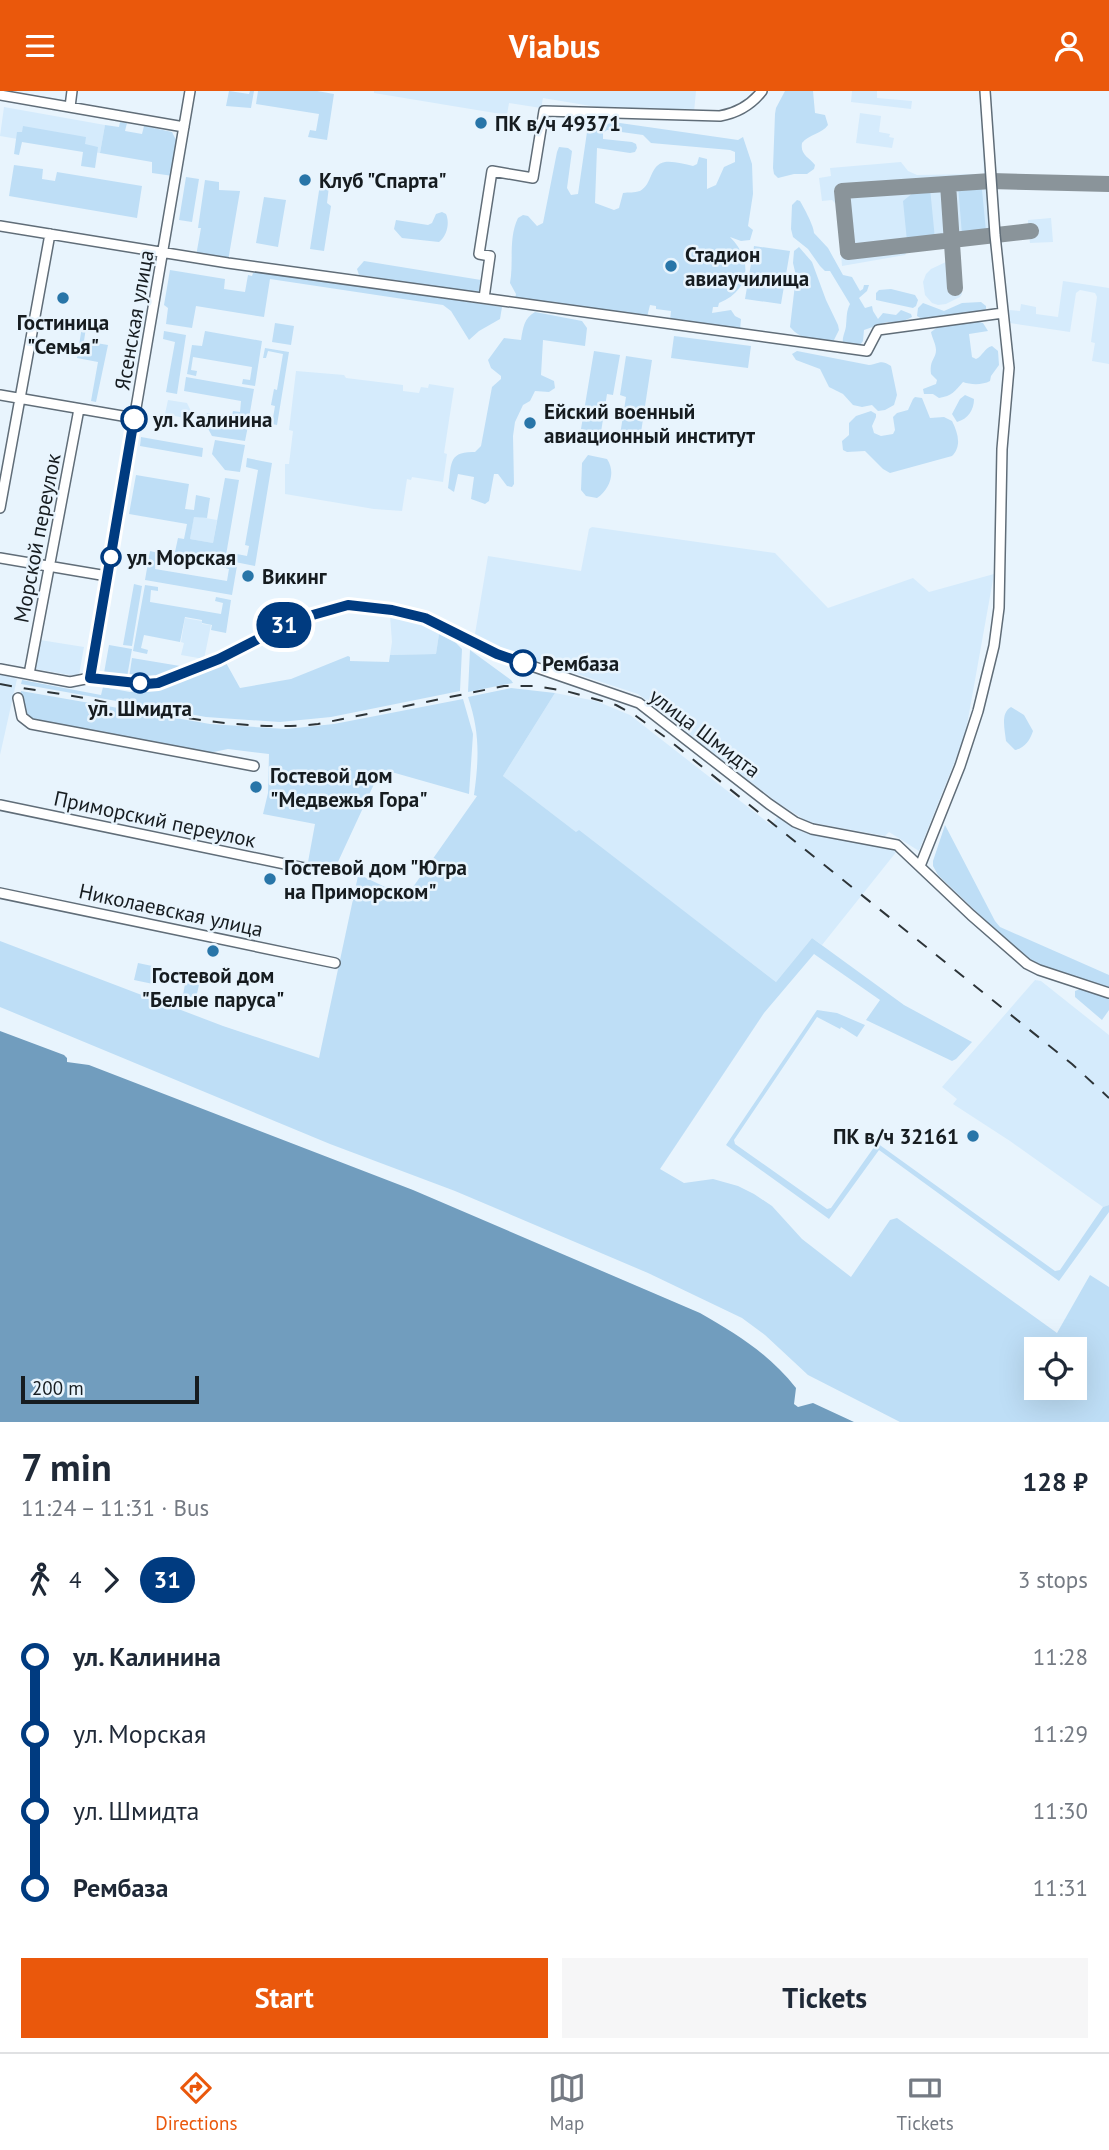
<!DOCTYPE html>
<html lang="en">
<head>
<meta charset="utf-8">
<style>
	body { margin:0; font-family:"PT Sans",sans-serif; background:#f6f6f7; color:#1f2937; height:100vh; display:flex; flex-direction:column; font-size:26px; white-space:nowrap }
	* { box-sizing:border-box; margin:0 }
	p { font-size:23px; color:#747a83 }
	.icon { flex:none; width:38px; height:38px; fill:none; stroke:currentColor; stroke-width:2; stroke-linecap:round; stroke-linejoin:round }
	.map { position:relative; height:1331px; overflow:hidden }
	.side { display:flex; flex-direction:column; background:#fff; flex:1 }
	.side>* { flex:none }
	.badge { padding:0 14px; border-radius:23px; font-size:24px; line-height:46px }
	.tools { position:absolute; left:1024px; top:1246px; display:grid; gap:14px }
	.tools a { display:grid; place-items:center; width:63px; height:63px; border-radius:0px; background:#fff; box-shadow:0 7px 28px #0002; font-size:35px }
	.scale { position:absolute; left:21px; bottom:18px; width:178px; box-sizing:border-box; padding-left:7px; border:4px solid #161c20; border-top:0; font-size:19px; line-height:24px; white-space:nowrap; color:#161c20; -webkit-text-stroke:5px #e8f4fd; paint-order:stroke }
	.map>.badge { position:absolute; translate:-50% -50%; box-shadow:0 0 0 4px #fff }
	.legs { display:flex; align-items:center; gap:10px; height:77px; padding:0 21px; font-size:23px }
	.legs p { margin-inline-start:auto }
	.overview { display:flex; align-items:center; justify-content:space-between; height:119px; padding:0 21px }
	h1 { font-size:38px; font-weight:700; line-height:52px }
	.primary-button { display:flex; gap:14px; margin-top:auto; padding:14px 21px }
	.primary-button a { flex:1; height:80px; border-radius:0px; background:#ea580c; color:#fff; font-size:28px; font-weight:700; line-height:80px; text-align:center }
	.primary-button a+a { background:#f6f6f7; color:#1f2937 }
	ul { padding:0 21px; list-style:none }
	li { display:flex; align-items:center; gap:24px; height:77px; font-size:26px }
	li i { display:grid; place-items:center; width:10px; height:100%; margin:0 9px; background:currentColor }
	li i::after { content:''; width:18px; height:18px; margin:-9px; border:5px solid; border-radius:50%; background:#fff }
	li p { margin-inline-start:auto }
	li:first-child i { background:linear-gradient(#0000 50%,currentColor 0) }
	li:last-child i { background:linear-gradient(currentColor 50%,#0000 0) }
	header { display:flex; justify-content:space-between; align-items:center; height:91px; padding:0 21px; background:#ea580c; color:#fff; font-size:32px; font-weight:700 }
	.menu { display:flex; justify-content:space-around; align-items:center; height:98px; border-top:2px solid #e0e1e3; background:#fff; font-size:19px; color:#747a83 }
	.menu a { display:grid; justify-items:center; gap:4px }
	.menu .selected { color:#ea580c }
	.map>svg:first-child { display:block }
</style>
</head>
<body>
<header><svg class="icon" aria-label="menu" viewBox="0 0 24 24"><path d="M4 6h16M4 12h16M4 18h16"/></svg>Viabus<svg class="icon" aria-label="person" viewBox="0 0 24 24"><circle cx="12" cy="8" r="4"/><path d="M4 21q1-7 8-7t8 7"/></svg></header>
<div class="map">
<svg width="1109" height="1331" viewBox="0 0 1109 1331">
	<rect width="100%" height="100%" fill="#e8f4fd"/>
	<path fill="#d5ebfc" d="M374,0H696L694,21L633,22L543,7L541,17L509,12L507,24L374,2Z
		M852,0H877V7L912,10L911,18L851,11Z
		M980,0H991L996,86L1109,88V98L996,95L1000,139L1028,137V129L1051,127L1053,151L1030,152L1029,145L1001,148L1002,154H992L987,150L959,153L962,203L960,206L946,213L938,214L932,212L925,204L923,191L926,183L931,178L948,170L947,154L909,158L905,164L842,175L837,114L832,109L822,110L819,87L831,85L830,77L901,71L908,80L917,84L984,83Z
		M4,16L105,34L100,62L0,45Z
		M860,22L881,25L879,41L890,43L889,46L894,47L892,57L856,52Z
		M1063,190L1109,197V273L1092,270L1095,252L1091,251L1097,206L1095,202L1080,199L1076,202L1070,241L1010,232L1009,219L1020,220L1021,213L1036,216V223L1058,226Z
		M296,280L344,284L346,287L403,294V300L419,302L421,296L428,297L429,293L454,297L444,362L447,363L443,391L412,386L411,389L407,388L402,420L374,418L285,403V373H289L293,340L289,339Z
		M168,309L187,312L191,320L190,328L165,323Z
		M194,425L217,429L213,452L190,448Z
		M592,436L775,462L828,517L913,487L929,501L994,483L965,645L919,760L889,741L885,745L808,731L778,712L685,640L686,638L676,630L665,623L638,603L474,549L488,465L581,480L589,438Z
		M390,525L423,534L439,543L436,563L390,564L392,551Z
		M185,527L202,530V533L211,534L204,568L181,564L184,552L181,551Z
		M40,549L84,556L79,584L76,585L35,578Z
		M0,582L17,588L0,664Z
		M555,602L596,610L630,624L771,734L779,724L803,741L892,758L897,760L822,854L812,847L776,891L579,740L577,742L503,685Z
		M1035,889L1041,890L1109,944V1114L1103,1116L1010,1050L953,1013L957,1008L942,996Z"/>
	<path fill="#bedef6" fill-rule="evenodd" d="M229,0L249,3L250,0H254L251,17L226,15Z
		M258,0H317L334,3L327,49L308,46L310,39L316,40L319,23L256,13Z
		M785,0H813L815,22L825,24L828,34C822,43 809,43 802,52C800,64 809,66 815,74L814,78L807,83H794L778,87L774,83L773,77L775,23L776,17Z
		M120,31L127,32L125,40L142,43L144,35L172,41L178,53L173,85L152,82V71L100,62L105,34L119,36Z
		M613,31L738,49L743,46L752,73L753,103L748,135L753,139L750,149L741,150L730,146C753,169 751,199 719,212L718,216H713L712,222L731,219L735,225L741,228L740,239L670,230L671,220L656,218V215L650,214L647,226L515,208L516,203L510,192C514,171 508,148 518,127L523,124L528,125L537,135L543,132L557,61L559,56L568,57L572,60L567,97L571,104L578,103L587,41ZM607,39L643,44L651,52L730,59L735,61V71L724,76L716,94L707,98V68L699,66L697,73L693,75C684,73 674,70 665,71C649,74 653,93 640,100C634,102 629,101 623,102L619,117L614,119L595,112L597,57L630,62L635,61L637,57L636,53L632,51L603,48V42Z
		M23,35L86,46L85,53L98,56L95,77L81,75L83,61L22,51L19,64L14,63L17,41H22Z
		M14,74L43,78L42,88L55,90L57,81L142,95L137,127L9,105Z
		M186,86L199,88L192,131L179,129Z
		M321,87L336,89L335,94L329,95L327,112L331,115L324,160L310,158Z
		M205,89L219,91V99L240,100L228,170L196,165L201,137H198Z
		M977,93L982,99L986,140L962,144L958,94Z
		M919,97H930L935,148L907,150L903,110Z
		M264,106L286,109L278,156L256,152Z
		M797,109L800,110C804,117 814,135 814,142L828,157L843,184L852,186L860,200L863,198L864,194H869L867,200L859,207L865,217L872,215L873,220L878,228L883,222L896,224L901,219L911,223L912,226L902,231H887L864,239L863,250L858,257L843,252C842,246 845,242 846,235C847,226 846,221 850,213L830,180H825L820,175L808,158L793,146L791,138L792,114Z
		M442,121L446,123C450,132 447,145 439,151L402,147L394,138L396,129L428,134L432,132L436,123Z
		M754,155L790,160L781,213L745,208Z
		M799,156L812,171L826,209L838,234L839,239L833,251C817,251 801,249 790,236L796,185L793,172L794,160Z
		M364,170L481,189L479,202L359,184L357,178Z
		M170,179L225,188L224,198L245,201L248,184L252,185L253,182L260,180L502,216L500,228L479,240L469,249L451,220L443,214L270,188L264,226L196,215L192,237L166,233L168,217L164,214Z
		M891,198L915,204L918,209L916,215L913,217L876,209V202L879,199Z
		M981,211L986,215V218L975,223L929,228H922L917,225L918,217L923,212L944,220L962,212Z
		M535,221L582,230L587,237L585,255L543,249L541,284L554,290L555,297L549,301L535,300L530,310L523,314L515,331L513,345L514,393L512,396L507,395L498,383H494L489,410L485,413L471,408L474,386L458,383L454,401L448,397C452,374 447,360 475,361L481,355L492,296L501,288V285L491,277L488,269L504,247L521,249C523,237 524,227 535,221Z
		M83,229L87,230L84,250L108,254L96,311L91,310L98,271L77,267Z
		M974,230L983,232L988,240L969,243L972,266L976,268C983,265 984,257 992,255L998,260L999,274L991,285L990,290C983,294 971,294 963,291C955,300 952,305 939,307L933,303H924L923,298L936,293L937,289L931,283C929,269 936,268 936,259C936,253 932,247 931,241L938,236L970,232Z
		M275,232L294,235L291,254L272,251Z
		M164,240L186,244L177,303L166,301L175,251L163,248Z
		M205,240L262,250L255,295L242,293L243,288L250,289L252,276L193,266L191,279L197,280L196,285L187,283L192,254L202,255Z
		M674,245L751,255L748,277L671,267Z
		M265,257L289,261L277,334L272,333L275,315L271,314L274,298L277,299L283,263L268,260L266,267H263Z
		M594,260L620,264L613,304L607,303L601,341L581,338Z
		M797,260L869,274C880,273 880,268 891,275L897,304L894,314L885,319L878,320L872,314L862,316L853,314L843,303L829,296L820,278L796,269L792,263Z
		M626,265L652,269L640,348L620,344L626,306L620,304Z
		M186,286L254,298L249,327L232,324L233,320L240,321L241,310L184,300Z
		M965,304L974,308C974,319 968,328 957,331L952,323L960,308Z
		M915,306L922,307L930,327L944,326L952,330C958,342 962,355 952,365L890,382L883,378L865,360L847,361L843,359L842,350L849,344V332L856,325L871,320L876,323V326L872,335L874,342L881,345L893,343L895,339L893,326L897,322L908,319L913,308Z
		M207,322L249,330L245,350L212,345L205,332Z
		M141,346L203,357L202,366L140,355Z
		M215,349L245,354L240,381L225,379L212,363Z
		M588,364L607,368C616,381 610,398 597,407L586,405L581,399L582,372Z
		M247,367L272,372L255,475L230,470L232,462L247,465L249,455L245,454L258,379L246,376Z
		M136,384L189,393L185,418L194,419L196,404L210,407L207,427L194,426L190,448L213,452L225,387L239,389L225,470L175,461L178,447L184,448L187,433L129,423Z
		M150,460L163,463V466L157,465L155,478L227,490L229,478L222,476L223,473L237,475L232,504L145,489Z
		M134,493L142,495L132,555L123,554Z
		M145,494L158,496V500L151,499L150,511L221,523L223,512L215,510L216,506L231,509L226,542L211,539L212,534L202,532V529L185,526L180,551L144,544L141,557L148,559L147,563L133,560Z
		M439,543L456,552L462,558L460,600L331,626L280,631L206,626L21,593L22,589L101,604L103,596L130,601L150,599L225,570L240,597L291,588L348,565L350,566V570L389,571L390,564L436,563Z
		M109,554L132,558L127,586L104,582Z
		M470,559L511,589L513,592L468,601Z
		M132,567L186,576L150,591L129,587Z
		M511,597L555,602L503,685L576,741L579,739L776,891L812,847L904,914L972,951L956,968L952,970L866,929L880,909L814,863L764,922L660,1078L684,1092L713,1088L738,1095L754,1103L772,1115L802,1148L851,1186L890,1129L897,1127L1057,1242L1090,1184L1109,1196V1331H900L808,1284L765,1244L742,1227L648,1182L455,1100L330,1053L0,916V850L223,935L319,967L358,785L308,771L315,733L263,723L268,702L269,663L228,658L204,663L31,629L27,626L20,609L21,600L210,633L286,638L334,633L463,608L473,643L469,703L381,678L337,773L406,806L477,705L474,704C479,668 480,641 468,606ZM1036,1258H1074V1297H1036Z
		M1011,616L1024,624L1033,640C1030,649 1025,657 1015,659L1006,650C1005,639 1000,622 1011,616Z
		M945,734L995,830L1000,836L1109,884V898L1027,869L938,784L933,775V770Z
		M138,872L157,876L153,893L134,889Z
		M187,882L201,885L196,907L183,904Z
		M1080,898L1109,906V919L1102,929L1075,906V900Z
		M817,919L837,922L865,934L857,946L841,936L840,938L817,926L734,1049L735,1053L827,1118L831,1117L877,1052L1055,1180L1060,1179L1103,1116L1109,1114V1121L1059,1190L879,1059L829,1128L726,1054Z"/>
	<path fill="#719dbe" d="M0,940L64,964L67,967V971L89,974L413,1099L700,1222C737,1243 769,1263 796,1297L794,1313L798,1316L813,1312L854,1331H0Z"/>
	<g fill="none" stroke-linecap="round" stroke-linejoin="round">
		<path stroke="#8a949a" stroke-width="16" d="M948,93L955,197
			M1031,140L848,161L842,100L991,90L1109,93"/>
		<defs>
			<path id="minor" d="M0,4L184,36
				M70,16L72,0
				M0,135L228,172L867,260L878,239L1003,222
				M484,207L490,165L479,163L492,80L533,87L544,20L720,25C737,22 751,14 762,0
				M0,304L134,327
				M0,417L50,143
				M0,467L107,485
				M0,578L70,591L90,587L150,593L165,589L219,568L295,529L343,514L392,519L425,527L497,563L639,612L769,713L795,731L812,738L897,754L971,824L1027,873L1039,879L1109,902
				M29,583L79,318
				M90,587L190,0
				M18,607L22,626L31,633L254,675
				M0,714L304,777
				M920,775L960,675L978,620L994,555L999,517L1002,358L1009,277L995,144L985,0
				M0,802L335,872"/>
		</defs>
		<use href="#minor" stroke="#606d78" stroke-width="12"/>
		<use href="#minor" stroke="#fff" stroke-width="9"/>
		<path stroke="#2d3438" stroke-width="2" stroke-dasharray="12 12" stroke-linecap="butt" d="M0,593C32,599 64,603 95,609C167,624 244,641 318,633L504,595H535L566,600L616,614L636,625L665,646L1072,973L1109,1007"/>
	</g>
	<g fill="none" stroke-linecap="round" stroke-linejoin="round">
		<defs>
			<path id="line-1" d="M134,328L90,587L146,593L158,592L219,568L295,529L348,514L392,519L425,527L497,563L523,572"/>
		</defs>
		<use href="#line-1" stroke="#fff" stroke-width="16"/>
		<use href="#line-1" stroke="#003b80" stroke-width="10"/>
	</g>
	<g fill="#2875a8" stroke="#e8f4fd" stroke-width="2.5">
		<circle cx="481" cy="32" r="7"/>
		<circle cx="305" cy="89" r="7"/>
		<circle cx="671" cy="175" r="7"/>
		<circle cx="63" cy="207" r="7"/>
		<circle cx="530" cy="332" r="7"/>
		<circle cx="248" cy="485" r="7"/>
		<circle cx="256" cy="696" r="7"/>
		<circle cx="270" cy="788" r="7"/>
		<circle cx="213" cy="860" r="7"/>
		<circle cx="973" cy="1045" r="7"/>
	</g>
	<g fill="#fff" stroke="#003b80" stroke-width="3.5">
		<circle cx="134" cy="328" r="12"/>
		<circle cx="111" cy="466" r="9"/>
		<circle cx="523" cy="572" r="12"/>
		<circle cx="140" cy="592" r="9"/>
	</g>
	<g text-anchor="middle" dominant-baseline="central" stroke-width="5" stroke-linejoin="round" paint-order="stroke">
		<g font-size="21" font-weight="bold" fill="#161c20" stroke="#e8f4fd" text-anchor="start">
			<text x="495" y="32">ПК в/ч 49371</text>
			<text x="319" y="89">Клуб "Спарта"</text>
			<text x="685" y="163">Стадион<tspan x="685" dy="24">авиаучилища</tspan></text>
			<text x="63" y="231" text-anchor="middle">Гостиница<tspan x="63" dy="24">"Семья"</tspan></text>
			<text x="544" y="320">Ейский военный<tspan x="544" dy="24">авиационный институт</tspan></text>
			<text x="262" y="485">Викинг</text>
			<text x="270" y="684">Гостевой дом<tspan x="270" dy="24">"Медвежья Гора"</tspan></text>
			<text x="284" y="776">Гостевой дом "Югра<tspan x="284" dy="24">на Приморском"</tspan></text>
			<text x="213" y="884" text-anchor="middle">Гостевой дом<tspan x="213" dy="24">"Белые паруса"</tspan></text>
			<text x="959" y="1045" text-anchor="end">ПК в/ч 32161</text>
		</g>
		<g font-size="21" fill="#161c20" stroke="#e8f4fd">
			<text transform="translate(134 229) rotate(-80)">Ясенская улица</text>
			<text transform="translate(37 447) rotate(-79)">Морской переулок</text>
			<text transform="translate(705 642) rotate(37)">улица Шмидта</text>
			<text transform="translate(155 728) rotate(12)">Приморский переулок</text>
			<text transform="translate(171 819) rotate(12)">Николаевская улица</text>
		</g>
		<g font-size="21" font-weight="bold" fill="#161c20" stroke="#e8f4fd" text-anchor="start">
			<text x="153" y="328">ул. Калинина</text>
			<text x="127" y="466">ул. Морская</text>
			<text x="542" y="572">Рембаза</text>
			<text x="140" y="617" text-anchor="middle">ул. Шмидта</text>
		</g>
	</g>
</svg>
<div class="tools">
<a><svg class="icon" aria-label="locate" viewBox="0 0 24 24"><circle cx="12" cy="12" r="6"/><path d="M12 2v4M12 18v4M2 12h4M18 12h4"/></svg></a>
</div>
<div class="scale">200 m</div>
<b class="badge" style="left:284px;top:534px;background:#003b80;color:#fff">31</b>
</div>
<section class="side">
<div class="overview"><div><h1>7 min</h1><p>11:24 – 11:31 · Bus</p></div><b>128 ₽</b></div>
<div class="legs"><svg class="icon" aria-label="walk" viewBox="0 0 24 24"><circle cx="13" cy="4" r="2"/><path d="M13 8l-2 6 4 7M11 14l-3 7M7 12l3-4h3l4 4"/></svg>4<svg class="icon" aria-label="forward" viewBox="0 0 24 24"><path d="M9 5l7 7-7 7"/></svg><b class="badge" style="background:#003b80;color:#fff">31</b><p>3 stops</p></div>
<ul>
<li><i style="color:#003b80"></i><b>ул. Калинина</b><p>11:28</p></li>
<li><i style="color:#003b80"></i><span>ул. Морская</span><p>11:29</p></li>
<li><i style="color:#003b80"></i><span>ул. Шмидта</span><p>11:30</p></li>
<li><i style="color:#003b80"></i><b>Рембаза</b><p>11:31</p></li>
</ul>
<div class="primary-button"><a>Start</a><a>Tickets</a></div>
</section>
<nav class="menu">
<a class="selected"><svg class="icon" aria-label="directions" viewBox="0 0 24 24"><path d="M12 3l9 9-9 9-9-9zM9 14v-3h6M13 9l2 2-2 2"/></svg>Directions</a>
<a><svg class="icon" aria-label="map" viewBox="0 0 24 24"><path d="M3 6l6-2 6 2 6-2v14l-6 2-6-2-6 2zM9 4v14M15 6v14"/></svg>Map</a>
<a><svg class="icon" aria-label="tickets" viewBox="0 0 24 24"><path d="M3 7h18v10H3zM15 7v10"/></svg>Tickets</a>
</nav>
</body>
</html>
